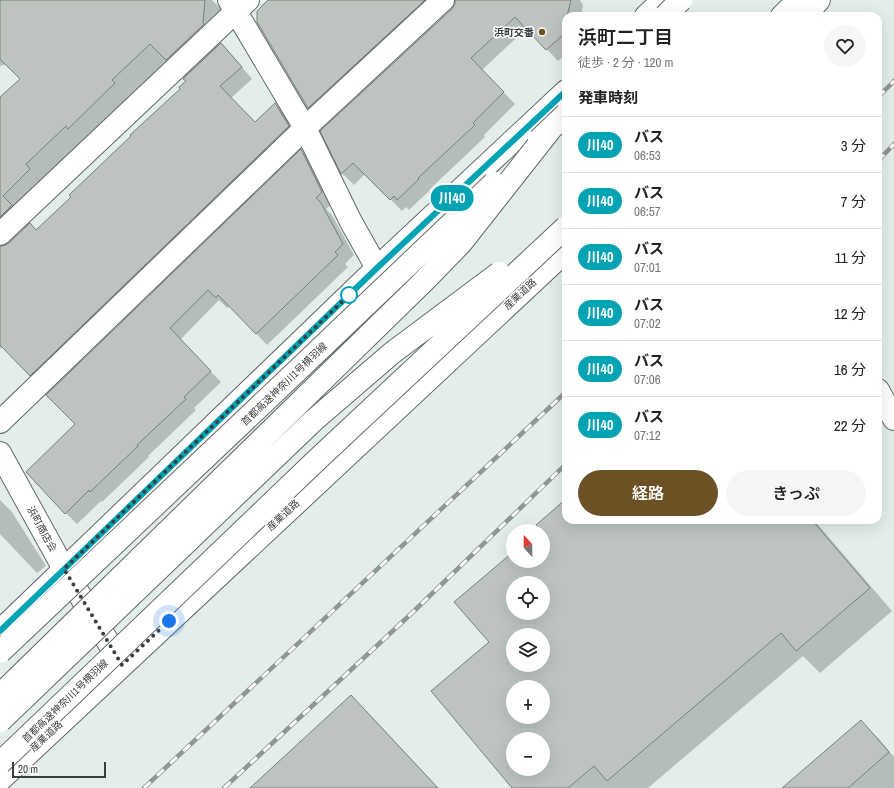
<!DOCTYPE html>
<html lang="ja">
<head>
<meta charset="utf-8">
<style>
	body { margin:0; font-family:"Archivo Narrow","Noto Sans JP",sans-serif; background:#f6f6f6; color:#222; height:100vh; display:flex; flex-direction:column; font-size:15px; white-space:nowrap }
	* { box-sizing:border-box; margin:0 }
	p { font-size:13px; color:#767676 }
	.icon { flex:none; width:22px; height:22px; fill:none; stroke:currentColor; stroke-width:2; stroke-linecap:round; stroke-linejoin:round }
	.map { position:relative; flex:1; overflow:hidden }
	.side { position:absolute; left:562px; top:12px; width:320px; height:512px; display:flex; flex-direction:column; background:#fff; border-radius:12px; box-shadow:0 4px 16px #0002 }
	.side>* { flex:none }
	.badge { padding:0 8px; border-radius:13px; font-size:14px; line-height:26px }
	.needle { width:26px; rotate:339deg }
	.tools { position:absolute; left:506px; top:524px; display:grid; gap:8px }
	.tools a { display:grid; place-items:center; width:44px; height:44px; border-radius:50%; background:#fff; box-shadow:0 4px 16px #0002; font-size:20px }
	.scale { position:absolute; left:12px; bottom:10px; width:94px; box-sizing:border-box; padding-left:4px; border:2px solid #3a3e3c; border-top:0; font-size:11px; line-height:14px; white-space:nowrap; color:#3a3e3c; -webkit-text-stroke:3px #fff; paint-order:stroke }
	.you { position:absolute; width:20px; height:20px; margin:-10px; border:3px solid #fff; border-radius:50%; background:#1a73e8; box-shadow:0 0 0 6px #1a73e833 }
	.map>.badge { position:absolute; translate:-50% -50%; box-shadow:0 0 0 2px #fff }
	h2 { padding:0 16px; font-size:15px; line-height:36px }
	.round { display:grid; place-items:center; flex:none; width:42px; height:42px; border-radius:21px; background:#f6f6f6 }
	.summary { display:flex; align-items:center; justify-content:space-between; height:68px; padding:0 16px }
	h1 { font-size:19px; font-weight:600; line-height:30px }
	.action { display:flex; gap:8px; margin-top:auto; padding:8px 16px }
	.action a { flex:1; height:46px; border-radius:24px; background:#6b5123; color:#fff; font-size:16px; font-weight:600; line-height:46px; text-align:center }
	.action a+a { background:#f6f6f6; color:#222 }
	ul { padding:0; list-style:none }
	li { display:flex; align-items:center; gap:12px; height:56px; padding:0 16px; border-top:1px solid #e0e0e0 }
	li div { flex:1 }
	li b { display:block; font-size:15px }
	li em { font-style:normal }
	li .badge { min-width:44px; font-weight:700; text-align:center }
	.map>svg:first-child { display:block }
</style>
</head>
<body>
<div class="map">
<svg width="894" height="788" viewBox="0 0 894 788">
	<rect width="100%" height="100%" fill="#e3edea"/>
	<path fill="#0003" fill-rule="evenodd" d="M0,0H212L222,10L220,42L219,43L232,55L252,79L231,98L255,123L275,104L286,115L300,137L42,386L3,346L0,349V262L27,236L21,230L8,242L0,257V98L21,79L7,64L0,66ZM167,61L187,81L182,89L36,231L20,213L131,101L128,97Z
		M270,0H450L320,119L309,108L258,22Z
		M456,0H580L583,5L581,16H566V54L558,61L527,28L482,70L515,104L484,135L485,137L429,190V191L409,210L406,207L402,211L365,174L354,185L342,173L322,131L452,10L456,4Z
		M301,150L312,161L333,203L326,209L332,215L354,255L345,264L348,267L267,345L230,306L227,308L219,300L180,340L221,382L194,408L196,410L148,456L149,457L102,502L101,501L77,524L66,513L77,424Z
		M0,500L12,512L46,566L37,573L0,534Z
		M566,501V520H814L892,611L820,673L803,656L648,788H513L490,643L513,554V561H543V531H540ZM513,583H543V613H513ZM513,635H543V665H513ZM513,687H543V717H513ZM513,739H543V769H513Z
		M351,696L374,719L438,788H251Z
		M861,722L879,739L894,757V788H784Z"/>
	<path fill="#bdc4bf" stroke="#79807b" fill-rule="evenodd" d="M0,0H205L203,23L204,24L166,60L150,44L112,80L115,83L68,129L66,126L26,164L30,169L3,196L12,205L0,217V97L20,79L0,59Z
		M268,0H425L308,108L257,22V11Z
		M455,0H571L567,16H566V21L564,33L562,36L546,50L515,17L471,58L504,92L473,123L475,125L418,178L419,179L397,200L394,196L390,200L353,163L341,174L320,131L452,9L455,4Z
		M221,43L242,67L220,86L255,122L275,103L289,126L30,376L0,345V246H3L9,243L30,223L36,230L71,197L69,195L131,136L130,135L180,89L179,87L186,81L183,79Z
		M301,149L322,192L316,198L321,203L343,244L335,252L338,255L256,334L218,295L216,298L208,290L170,328L211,371L184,397L186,399L137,445L138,446L90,492L89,490L65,514L26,472L75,424L46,395Z
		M566,499V520H812L870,588L796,651L781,633L607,781L594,766L568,788H512L431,691L489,642L454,602L513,552V561H543V531H538L540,530L536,525ZM513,583H543V613H513ZM513,635H543V665H513ZM513,687H543V717H513ZM513,739H543V769H513Z
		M351,695L438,788H250Z
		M861,720L889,752L848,788H782Z"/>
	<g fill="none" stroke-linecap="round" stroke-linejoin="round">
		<defs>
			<path id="minor" d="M229,0L305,128L351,222L377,268
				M0,234L248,0
				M0,422L305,128L443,0
				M0,453L64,569L122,665"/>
			<path id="major" d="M646,16L663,0
				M805,16L819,0
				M878,390L894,419
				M0,631L377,268L566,91
				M0,780L566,251"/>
			<path id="highway" d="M782,16L798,0"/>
		</defs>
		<use href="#minor" stroke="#626a67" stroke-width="24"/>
		<use href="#major" stroke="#626a67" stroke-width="24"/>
		<use href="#highway" stroke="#626a67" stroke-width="24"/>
		<use href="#minor" stroke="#fff" stroke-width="22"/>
		<use href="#major" stroke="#fff" stroke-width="22"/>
		<use href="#highway" stroke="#fff" stroke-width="22"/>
		<defs>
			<path id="rail" d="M878,97L894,81
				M878,161L894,144
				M144,788L566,392
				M224,788L412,613L566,464"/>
		</defs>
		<use href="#rail" stroke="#8f9693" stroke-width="4.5"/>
		<use href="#rail" stroke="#fff" stroke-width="3" stroke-dasharray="9" stroke-linecap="butt"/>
		<defs>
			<path id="highway-bridge" d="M665,16L681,0
				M539,140L566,114
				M0,652L282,385L494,183
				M0,695L422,283L461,243L550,130
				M0,721L313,421L392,353L499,273
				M0,763L321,456L566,227"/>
		</defs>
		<use href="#highway-bridge" stroke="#626a67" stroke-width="24" stroke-linecap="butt"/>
		<use href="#highway-bridge" stroke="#fff" stroke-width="22"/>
	</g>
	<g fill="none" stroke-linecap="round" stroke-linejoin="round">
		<defs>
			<path id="line" d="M0,631L377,268L566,91"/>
		</defs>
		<use href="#line" stroke="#fff" stroke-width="9"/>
		<use href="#line" stroke="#00a3b4" stroke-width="6"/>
		<path stroke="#3a3e3c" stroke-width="4" stroke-dasharray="0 7.2" d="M169,621L122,665L64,569L349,295"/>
	</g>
	<circle fill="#6b5123" stroke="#fff" stroke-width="1.5" cx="542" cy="32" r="4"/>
	<circle fill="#fff" stroke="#00a3b4" stroke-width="2" cx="349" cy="295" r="8"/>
	<g text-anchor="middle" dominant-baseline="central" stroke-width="3" stroke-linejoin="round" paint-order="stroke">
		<g font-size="10" font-weight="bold" fill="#3a3e3c" stroke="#fff" text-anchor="end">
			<text x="534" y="32">浜町交番</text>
		</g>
		<g font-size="10" fill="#3a3e3c" stroke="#fff">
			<text transform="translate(520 294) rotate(-43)">産業道路</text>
			<text transform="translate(284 384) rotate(-44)">首都高速神奈川1号横羽線</text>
			<text transform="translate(283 515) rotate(-43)">産業道路</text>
			<text transform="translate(42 529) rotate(61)">浜町商店会</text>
			<text transform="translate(65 701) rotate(-44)">首都高速神奈川1号横羽線</text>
			<text transform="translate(46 736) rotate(-43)">産業道路</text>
		</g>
	</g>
</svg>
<div class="tools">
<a><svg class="needle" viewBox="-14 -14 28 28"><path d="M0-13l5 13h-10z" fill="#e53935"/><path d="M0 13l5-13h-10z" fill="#767676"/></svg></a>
<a><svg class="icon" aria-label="locate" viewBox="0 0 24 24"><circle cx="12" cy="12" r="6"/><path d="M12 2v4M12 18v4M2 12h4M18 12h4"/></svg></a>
<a><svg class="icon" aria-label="layers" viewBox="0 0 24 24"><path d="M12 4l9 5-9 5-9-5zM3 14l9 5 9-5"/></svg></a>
<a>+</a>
<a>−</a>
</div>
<div class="scale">20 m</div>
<div class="you" style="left:169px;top:621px"></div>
<b class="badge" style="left:452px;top:198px;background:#00a3b4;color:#fff">川40</b>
<section class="side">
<div class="summary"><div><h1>浜町二丁目</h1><p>徒歩 · 2 分 · 120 m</p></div><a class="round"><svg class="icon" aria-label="heart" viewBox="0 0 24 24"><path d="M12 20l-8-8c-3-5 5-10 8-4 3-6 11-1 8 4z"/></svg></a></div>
<h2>発車時刻</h2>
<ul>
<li><span class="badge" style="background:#00a3b4;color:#fff">川40</span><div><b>バス</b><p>06:53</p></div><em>3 分</em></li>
<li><span class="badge" style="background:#00a3b4;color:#fff">川40</span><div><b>バス</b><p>06:57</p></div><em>7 分</em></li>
<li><span class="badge" style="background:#00a3b4;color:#fff">川40</span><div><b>バス</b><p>07:01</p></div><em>11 分</em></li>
<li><span class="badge" style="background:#00a3b4;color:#fff">川40</span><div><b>バス</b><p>07:02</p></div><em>12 分</em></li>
<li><span class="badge" style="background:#00a3b4;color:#fff">川40</span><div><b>バス</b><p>07:06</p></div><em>16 分</em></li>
<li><span class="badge" style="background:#00a3b4;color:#fff">川40</span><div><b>バス</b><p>07:12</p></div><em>22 分</em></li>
</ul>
<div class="action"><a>経路</a><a>きっぷ</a></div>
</section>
</div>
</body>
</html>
